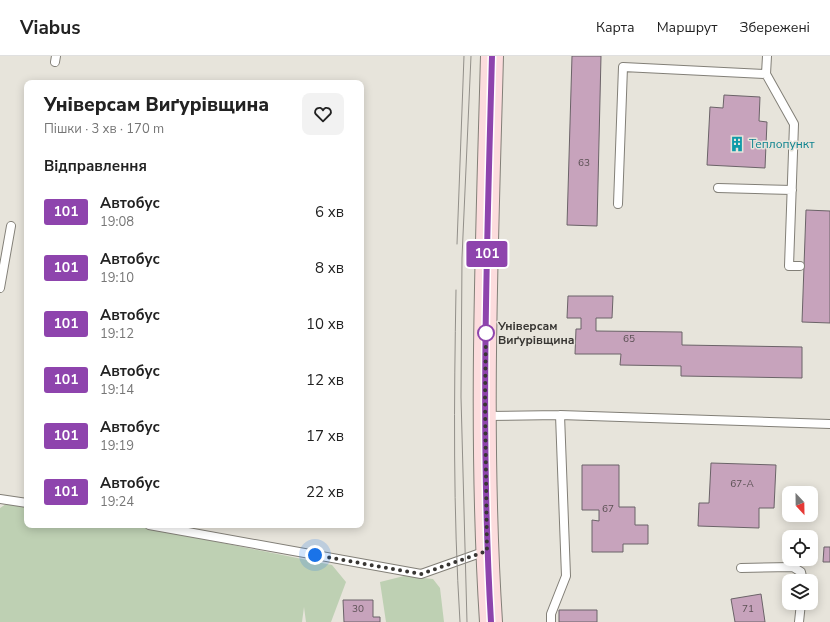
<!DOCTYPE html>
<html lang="uk">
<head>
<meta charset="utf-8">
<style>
	body { margin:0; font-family:"Nunito Sans",sans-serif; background:#f2f2f2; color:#222; height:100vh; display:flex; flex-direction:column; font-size:15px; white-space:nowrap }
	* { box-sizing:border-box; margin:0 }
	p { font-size:13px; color:#767676 }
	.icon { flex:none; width:22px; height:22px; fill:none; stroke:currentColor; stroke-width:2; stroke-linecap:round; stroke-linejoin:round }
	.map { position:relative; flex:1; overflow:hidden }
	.panel { position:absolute; left:24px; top:24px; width:340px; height:448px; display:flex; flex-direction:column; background:#fff; border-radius:8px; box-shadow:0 2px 10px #0003 }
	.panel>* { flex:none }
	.badge { padding:0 8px; border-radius:3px; font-size:14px; line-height:26px }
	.needle { width:26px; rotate:158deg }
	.tools { position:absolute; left:782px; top:430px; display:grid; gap:8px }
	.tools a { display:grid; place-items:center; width:36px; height:36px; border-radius:8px; background:#fff; box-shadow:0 2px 10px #0003; font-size:20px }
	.you { position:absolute; width:20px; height:20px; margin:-10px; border:3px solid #fff; border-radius:50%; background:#1a73e8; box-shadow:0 0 0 6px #1a73e833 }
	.map>.badge { position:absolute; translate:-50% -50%; box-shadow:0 0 0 2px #fff }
	h2 { padding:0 20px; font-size:15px; line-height:36px }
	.round { display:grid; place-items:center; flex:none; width:42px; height:42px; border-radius:8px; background:#f2f2f2 }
	.head { display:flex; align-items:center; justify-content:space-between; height:68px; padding:0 20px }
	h1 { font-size:19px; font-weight:800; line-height:30px }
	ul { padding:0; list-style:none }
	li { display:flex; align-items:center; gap:12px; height:56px; padding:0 20px }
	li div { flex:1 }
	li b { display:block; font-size:15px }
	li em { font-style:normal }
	li .badge { min-width:44px; font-weight:700; text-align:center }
	header { display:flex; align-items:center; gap:24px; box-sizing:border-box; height:56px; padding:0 20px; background:#fff; border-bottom:1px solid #e0e0e0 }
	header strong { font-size:19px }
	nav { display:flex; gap:22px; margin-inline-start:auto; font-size:14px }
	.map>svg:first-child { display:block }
</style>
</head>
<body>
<header>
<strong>Viabus</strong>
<nav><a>Карта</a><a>Маршрут</a><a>Збережені</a></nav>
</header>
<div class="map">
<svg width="830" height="566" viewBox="0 0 830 566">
	<rect width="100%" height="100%" fill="#e7e4db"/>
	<path fill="#bed0b3" d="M9,446L27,448V469H65L69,472L77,469H134L332,509L346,526L331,566H306L304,551L302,566H0V452Z
		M404,520L433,523L440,532L444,566H386L380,526Z"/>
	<path fill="#c7a3bc" stroke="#6b6368" d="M572,0H601L597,170L567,169Z
		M724,39L760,41L759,65L767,66L765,112L707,109L710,51L723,52Z
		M806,154L830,155V267L802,266Z
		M568,240H613L612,262H596V275L682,276V289L802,291V322L681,320V310L620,309L621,298H575L576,273H581V262H567Z
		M711,407L776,409L774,452H759V472L698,470L699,447H709Z
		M582,409H619V451H635V469H648V488H623V496H592V464L599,465V454H582Z
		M824,491H830V506H823Z
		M761,538L765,566H735L731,543Z
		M343,544H373V561H380V566H344Z
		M559,554H597V566H559Z"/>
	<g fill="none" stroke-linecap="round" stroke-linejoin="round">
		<defs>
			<path id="lane" d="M767,0L766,18L794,68L789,210H800
				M55,6L56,0
				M718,132L792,134
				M618,148L623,11L766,18
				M0,232L11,170
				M486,360L560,359L830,368
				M0,443L27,447
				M149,469L421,518L486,495
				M741,512L793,511L801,516L803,525
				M551,566V558L566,520L560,359
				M799,566L801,547"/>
			<path id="secondary" d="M491,566C479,378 487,188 492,0"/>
		</defs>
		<use href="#lane" stroke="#827f77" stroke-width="10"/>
		<use href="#secondary" stroke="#827f77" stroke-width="24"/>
		<use href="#lane" stroke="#fff" stroke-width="8"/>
		<use href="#secondary" stroke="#fcdcdd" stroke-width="22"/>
		<path stroke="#928f89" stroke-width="1" d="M457,188L464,0
			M456,234C454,345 453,455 460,566
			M467,566L461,341L462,202L471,0"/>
	</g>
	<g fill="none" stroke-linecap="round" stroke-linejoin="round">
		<defs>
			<path id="line" d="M491,566C480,378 487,189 492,0"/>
		</defs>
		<use href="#line" stroke="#fff" stroke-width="9"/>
		<use href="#line" stroke="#8e44ad" stroke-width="6"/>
		<path stroke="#383633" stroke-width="4" stroke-dasharray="0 7.2" d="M315,499L421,518L487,495L485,343L486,277"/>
	</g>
	<defs>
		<symbol id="building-bare" viewBox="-9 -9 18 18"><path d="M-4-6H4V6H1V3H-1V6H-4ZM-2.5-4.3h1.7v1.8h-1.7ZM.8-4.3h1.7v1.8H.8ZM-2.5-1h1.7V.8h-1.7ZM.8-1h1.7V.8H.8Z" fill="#0f9aa8" stroke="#e7e4db" stroke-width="2.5" paint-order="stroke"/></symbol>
	</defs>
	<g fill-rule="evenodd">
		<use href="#building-bare" x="726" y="77" width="22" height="22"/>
	</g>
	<circle fill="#fff" stroke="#8e44ad" stroke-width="2" cx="486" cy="277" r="8"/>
	<g text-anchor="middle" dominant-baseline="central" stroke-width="3" stroke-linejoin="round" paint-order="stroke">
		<g font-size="10" fill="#5c5155">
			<text x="584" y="107">63</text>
			<text x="629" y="283">65</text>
			<text x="742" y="428">67-А</text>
			<text x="608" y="453">67</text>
			<text x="358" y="553">30</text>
			<text x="748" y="553">71</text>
		</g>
		<g font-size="12" fill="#0d838f" stroke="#e7e4db" text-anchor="start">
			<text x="749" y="88">Теплопункт</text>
		</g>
		<g font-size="12" font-weight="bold" fill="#383633" stroke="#e7e4db" text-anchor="start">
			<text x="498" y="270">Універсам<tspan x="498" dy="14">Виґурівщина</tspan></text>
		</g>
	</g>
</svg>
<div class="tools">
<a><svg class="needle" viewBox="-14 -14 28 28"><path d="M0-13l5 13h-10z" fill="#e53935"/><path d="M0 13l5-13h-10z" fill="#767676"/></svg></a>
<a><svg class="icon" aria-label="locate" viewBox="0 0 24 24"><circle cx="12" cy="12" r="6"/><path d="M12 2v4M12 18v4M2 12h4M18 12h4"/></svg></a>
<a><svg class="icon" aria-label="layers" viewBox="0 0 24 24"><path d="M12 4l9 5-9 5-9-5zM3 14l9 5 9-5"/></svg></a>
</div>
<div class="you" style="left:315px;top:499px"></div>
<b class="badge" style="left:487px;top:198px;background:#8e44ad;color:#fff">101</b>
<section class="panel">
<div class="head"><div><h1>Універсам Виґурівщина</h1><p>Пішки · 3 хв · 170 m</p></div><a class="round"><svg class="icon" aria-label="heart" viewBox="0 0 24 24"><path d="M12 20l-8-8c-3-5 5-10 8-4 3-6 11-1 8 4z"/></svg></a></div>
<h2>Відправлення</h2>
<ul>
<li><span class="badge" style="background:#8e44ad;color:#fff">101</span><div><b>Автобус</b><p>19:08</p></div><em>6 хв</em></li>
<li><span class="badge" style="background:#8e44ad;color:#fff">101</span><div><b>Автобус</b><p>19:10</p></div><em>8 хв</em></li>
<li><span class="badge" style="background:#8e44ad;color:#fff">101</span><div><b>Автобус</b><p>19:12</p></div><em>10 хв</em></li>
<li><span class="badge" style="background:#8e44ad;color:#fff">101</span><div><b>Автобус</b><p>19:14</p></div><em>12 хв</em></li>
<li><span class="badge" style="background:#8e44ad;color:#fff">101</span><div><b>Автобус</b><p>19:19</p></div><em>17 хв</em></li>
<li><span class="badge" style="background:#8e44ad;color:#fff">101</span><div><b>Автобус</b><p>19:24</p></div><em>22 хв</em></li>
</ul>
</section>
</div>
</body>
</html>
